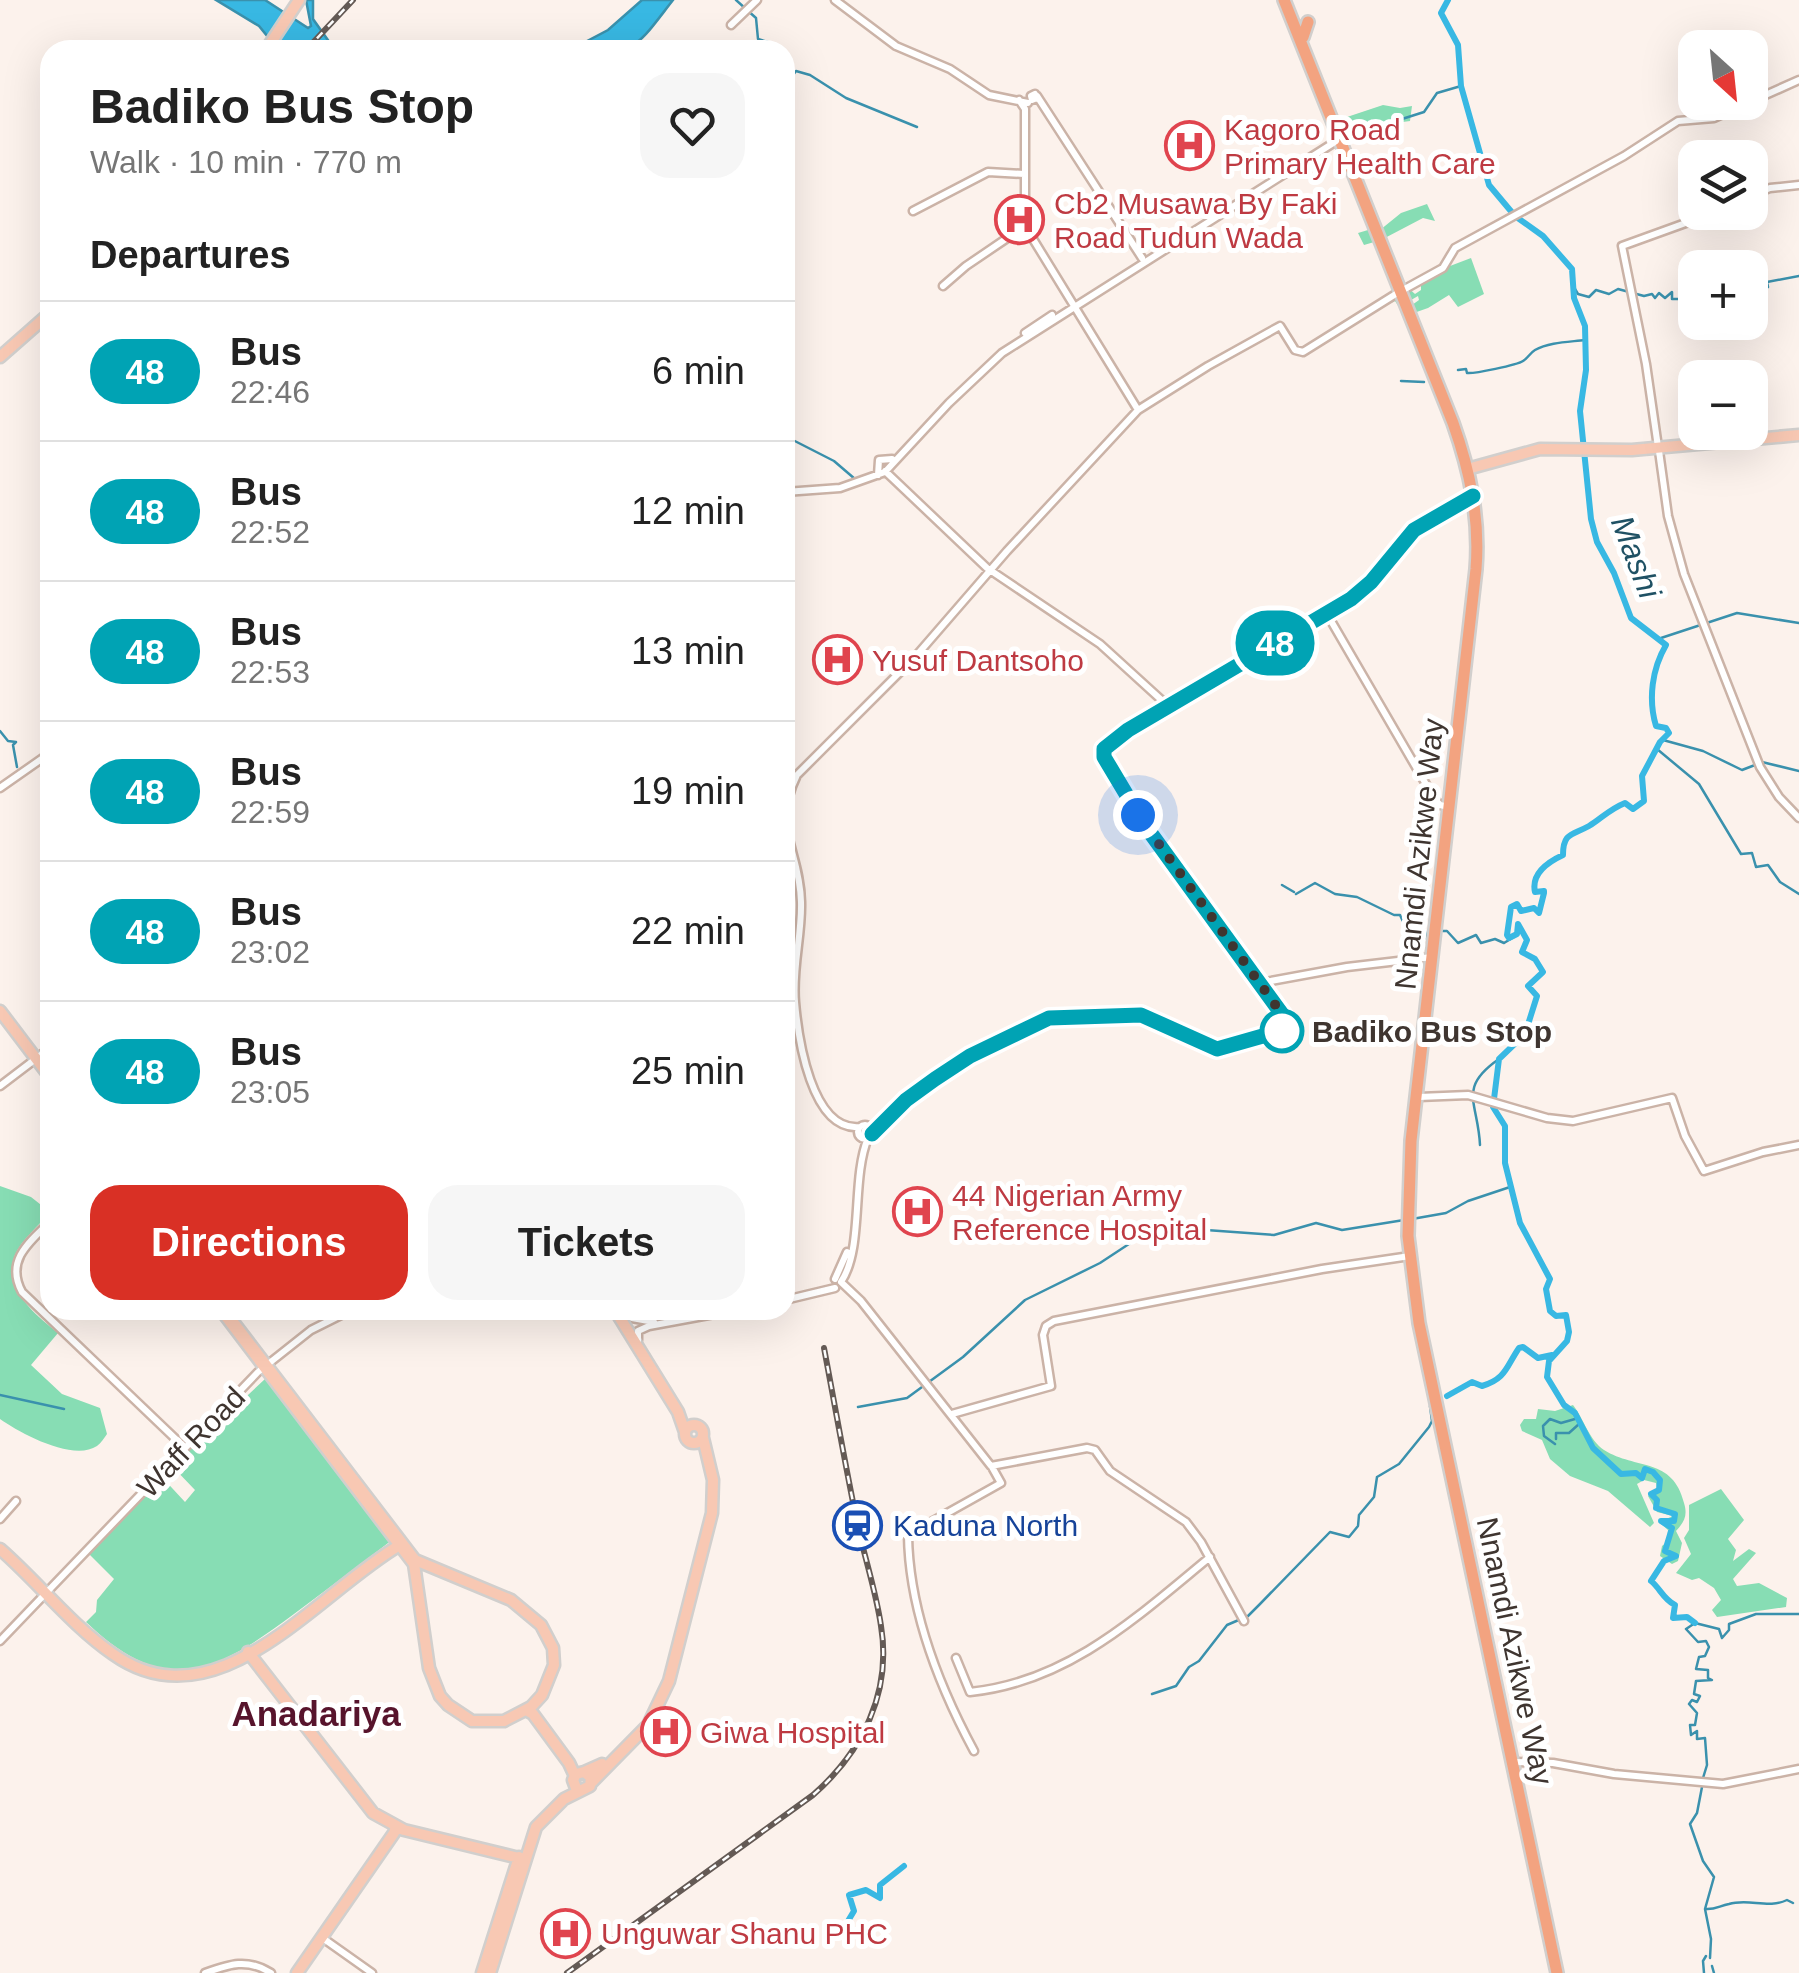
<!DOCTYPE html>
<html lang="en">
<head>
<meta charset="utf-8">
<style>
	body { margin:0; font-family:Helvetica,sans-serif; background:#f6f6f6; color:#222; height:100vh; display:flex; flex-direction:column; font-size:38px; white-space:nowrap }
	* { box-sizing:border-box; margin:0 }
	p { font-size:32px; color:#767676 }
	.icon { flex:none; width:55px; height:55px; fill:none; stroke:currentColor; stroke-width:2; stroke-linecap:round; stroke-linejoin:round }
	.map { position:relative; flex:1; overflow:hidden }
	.sheet { position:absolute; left:40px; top:40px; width:755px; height:1280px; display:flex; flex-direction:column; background:#fff; border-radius:30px; box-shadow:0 10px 40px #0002 }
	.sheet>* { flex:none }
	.badge { padding:0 20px; border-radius:32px; font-size:35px; line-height:65px }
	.needle { width:65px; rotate:153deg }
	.fabs { position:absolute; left:1678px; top:30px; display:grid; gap:20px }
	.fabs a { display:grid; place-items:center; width:90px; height:90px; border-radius:20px; background:#fff; box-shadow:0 10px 40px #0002; font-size:50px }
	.you { position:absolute; width:50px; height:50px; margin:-25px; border:8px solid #fff; border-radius:50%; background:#1a73e8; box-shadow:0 0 0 15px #1a73e833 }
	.map>.badge { position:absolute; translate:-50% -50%; box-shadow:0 0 0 5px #fff }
	h2 { padding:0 50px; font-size:38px; line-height:90px }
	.round { display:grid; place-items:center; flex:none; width:105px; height:105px; border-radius:30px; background:#f6f6f6 }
	.summary { display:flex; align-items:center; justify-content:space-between; height:170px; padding:0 50px }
	h1 { font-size:48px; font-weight:600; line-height:75px }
	.cta { display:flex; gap:20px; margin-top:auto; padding:20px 50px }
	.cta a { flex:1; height:115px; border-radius:30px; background:#d93025; color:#fff; font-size:40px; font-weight:600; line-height:115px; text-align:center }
	.cta a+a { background:#f6f6f6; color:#222 }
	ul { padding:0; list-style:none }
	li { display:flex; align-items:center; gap:30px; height:140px; padding:0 50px; border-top:2px solid #e0e0e0 }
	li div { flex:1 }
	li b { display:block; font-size:38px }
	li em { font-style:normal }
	li .badge { min-width:110px; font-weight:700; text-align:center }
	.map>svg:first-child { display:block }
</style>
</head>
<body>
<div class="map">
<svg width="1799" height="1973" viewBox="0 0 1799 1973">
	<rect width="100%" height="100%" fill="#fcf2ec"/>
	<path fill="#87ddb4" d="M1383,105L1400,108L1412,106L1410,121C1390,123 1374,133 1355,137L1346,119H1341Z
		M1427,204L1435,221L1423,218L1381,240L1364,245L1358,233L1378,227L1380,230L1401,213Z
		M1471,258L1484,294L1458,307L1449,295L1428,308L1408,315L1405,310L1419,300L1418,296L1399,307L1395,301L1378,309L1395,287L1406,286L1415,294L1421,290V283L1448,264L1450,266Z
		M0,1186L31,1197L50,1212C40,1225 21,1240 15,1255C2,1289 36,1315 58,1333L31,1365L62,1394L100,1408L107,1434C104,1438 101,1443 97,1446C73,1462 20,1433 0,1419Z
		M265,1379L392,1540C360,1565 327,1589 294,1614C215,1673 166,1699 86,1622L96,1612L97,1600L114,1579L89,1554L160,1475L185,1502L195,1490L172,1466Z
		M1573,1405C1584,1419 1589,1440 1604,1450C1636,1470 1673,1457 1684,1503C1688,1516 1684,1522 1676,1531L1682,1543L1678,1561L1672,1564L1660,1556L1662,1546L1667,1542L1668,1530L1659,1522L1673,1516L1657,1512L1648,1496L1657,1489L1656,1483L1644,1480L1637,1484L1654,1523L1650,1527L1608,1491L1570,1476L1550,1459L1542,1440L1522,1431L1520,1425L1524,1419H1536L1538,1409L1555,1411Z
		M1721,1489L1744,1520L1728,1539L1736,1550L1733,1561L1749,1549L1756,1553L1733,1579L1737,1586L1759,1583L1787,1598L1786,1607L1717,1617L1712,1610L1721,1600L1714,1588L1699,1578L1692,1580L1676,1573L1691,1554L1684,1538L1689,1530V1505Z"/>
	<path fill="#38b8e3" stroke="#3a91ad" stroke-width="2.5" d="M216,0H265L308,28L311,26L306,0H313V19L335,50H286L272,42L259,26Z
		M642,0H673C631,54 640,50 570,50L608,30Z"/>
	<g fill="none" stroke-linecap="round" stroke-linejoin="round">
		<path stroke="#3a91ad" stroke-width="2.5" d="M736,0L756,18L758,39L771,43L773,50
			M785,74L793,75L796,71L810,75L846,98L917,127
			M1352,133L1356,128L1373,121L1380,126L1424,112L1437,93L1461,86
			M1575,289L1578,294L1589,297L1596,290L1609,294L1618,289L1644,296L1652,294L1655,298L1659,293L1665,298L1672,292V299H1695
			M1750,295L1768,287L1767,282L1799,276
			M1458,370L1466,369L1467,373C1474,374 1517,365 1523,361C1528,358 1530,353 1535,350C1549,342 1569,342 1585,340
			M1401,381L1424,382
			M785,436L834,461L855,479
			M1661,638L1737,613L1799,623
			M0,731L8,741L16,742L13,745L17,767
			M1663,740L1703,751L1742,770L1755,765
			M1657,749L1699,784L1741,854L1752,853L1756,867L1768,865L1780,882L1799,894
			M1762,762L1799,771
			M1282,885L1294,892
			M1296,894L1315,883L1335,894L1357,897L1394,915H1400L1411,939L1426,938L1428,931
			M1443,931H1447L1458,943L1476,935L1481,943L1495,939L1504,943L1514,937
			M1480,1145C1478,1102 1457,1088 1499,1059
			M1412,1219L1446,1213L1468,1201L1510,1187
			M0,1395L64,1409
			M858,1407L907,1398L963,1357L1025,1300L1100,1263L1138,1238L1206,1230L1274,1235L1316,1223L1342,1230L1404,1220
			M1556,1439V1433H1569L1579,1424
			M1555,1444L1544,1436L1543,1426L1550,1419L1561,1423L1575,1419
			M1152,1694L1176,1686L1189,1667L1199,1661L1227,1625L1248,1616L1260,1604L1330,1532L1349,1537L1358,1526L1359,1515L1374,1497L1377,1477L1399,1464L1429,1427L1432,1421L1430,1406
			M1703,1778L1707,1765L1705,1738L1697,1739V1731L1691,1735L1690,1725H1695L1697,1713L1689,1704L1692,1700L1697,1702L1700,1696L1694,1694L1696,1681L1712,1680L1708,1678V1670L1696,1669L1699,1657L1705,1656L1709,1647L1706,1641L1698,1642L1686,1629L1695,1623L1719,1629L1722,1638L1729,1630V1624L1756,1614H1799
			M1702,1787L1697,1813L1690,1824L1703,1861L1714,1877L1705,1909L1711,1939L1710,1958
			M1705,1909C1715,1910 1719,1906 1729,1904C1748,1898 1769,1909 1787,1900L1793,1903
			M1712,1966L1714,1973
			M1704,1973L1703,1961L1706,1956"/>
		<path stroke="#38b8e3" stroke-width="6" d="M1448,0L1441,13L1458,45L1461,86L1489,185L1515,216L1543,236L1572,269L1574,298L1585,326L1586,370L1580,411L1591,519L1597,542L1614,573L1631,618L1666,645C1652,669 1648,699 1656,726L1666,728L1669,733L1660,742L1642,776L1644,801L1633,809L1625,803C1608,810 1601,819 1589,826C1573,835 1563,832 1563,855C1548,862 1531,874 1535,892L1544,891V893L1539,913L1534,908L1521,911L1517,904L1511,907L1507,935L1509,938L1517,934L1518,924L1527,940L1522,952L1535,959L1543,972L1528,986L1537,996L1525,1034L1499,1059L1493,1107L1505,1126V1163L1520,1223L1550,1279L1546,1289L1550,1311L1556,1316L1566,1315L1569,1332L1567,1341L1549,1361L1547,1377L1564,1405L1575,1413L1593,1448L1621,1474L1636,1473L1642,1478L1645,1469L1653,1472L1660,1480L1659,1490L1651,1494L1657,1500L1656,1508L1675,1514L1674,1521H1661L1672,1528L1665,1551L1676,1556L1664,1561L1651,1581C1660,1588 1663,1599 1675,1605L1673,1618L1687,1617L1695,1623
			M1447,1396L1472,1382L1482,1386C1506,1379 1506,1367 1519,1348L1523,1347L1538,1358L1552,1355
			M828,1938L839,1936L854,1911L849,1895L866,1890L880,1898V1885L904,1866"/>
		<defs>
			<path id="minor" d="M835,0L896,46L950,69L989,95L1028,103
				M731,25L757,0
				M1035,94L1037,98L1032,100L1031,96Z
				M1037,96L1142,258
				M1750,196L1770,188L1799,185
				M913,211L988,172L1024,174
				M1025,226L1138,410
				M943,286L966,266L1025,226V109L1019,100
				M1403,290L1443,268L1455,248L1624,156L1678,121L1714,118L1799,80
				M1025,333L1052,315
				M1658,447L1646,364L1622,246L1716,212
				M1659,451L1668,516L1684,574L1760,767L1779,797L1799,818
				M885,471L987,568L1100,644L1168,706
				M878,475L879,460L892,459
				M785,492L840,488L885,472L949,403L1002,353L1338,140
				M1327,614L1434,798L1440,805L1449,807
				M0,788L50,753
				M1260,983L1347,967L1432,957
				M0,1086L50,1048
				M1419,1097L1468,1095L1547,1118L1573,1121L1672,1098L1685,1136L1704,1171L1763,1152L1799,1145
				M858 1132a7 7 0 1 1 14 0a7 7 0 1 1-14 0Z
				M860,1127C811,1132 798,1037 795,1002C792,968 802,935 801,902C800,850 771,828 797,775L916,656L1007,551L1138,410L1208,366L1280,326L1295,350L1303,352L1399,292
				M872,1134L906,1100L935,1079L970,1057L1049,1018L1141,1015L1217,1049L1283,1029L1284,1017L1144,824L1104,757L1107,744L1351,599L1371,582L1414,530L1472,496
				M50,1222C29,1242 5,1261 22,1292L185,1448
				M835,1279L847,1252
				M841,1282L861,1301L991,1466L1087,1448L1095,1450L1110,1471L1186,1522L1201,1542L1244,1621
				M841,1282C864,1248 851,1179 868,1138
				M785,1300L835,1288
				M620,1310L632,1318L654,1322
				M638,1340V1331L649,1326L736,1310
				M952,1414L1051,1386L1043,1335L1046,1326L1054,1321L1322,1269L1410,1256
				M0,1519L16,1501
				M0,1641L258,1372L311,1330L351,1310
				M956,1658L970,1692C1068,1682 1137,1617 1210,1557
				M974,1751C939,1686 909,1610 908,1535L1001,1483L992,1467
				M1514,1762L1553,1763L1614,1774L1723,1784L1799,1769
				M324,1939L372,1973
				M205,1973C230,1964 247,1958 271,1973"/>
			<path id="major" d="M266,50L299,0
				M0,357L50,313
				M1471,468L1540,449L1632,450L1799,435
				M0,1011L50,1077
				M221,1310L414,1564L429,1668L440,1696L448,1705L472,1721H504L531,1707L542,1695L554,1665L553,1648L541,1625L511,1600L415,1560L224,1310
				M615,1310L678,1412L685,1432
				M685 1434a9 9 0 1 1 18 0a9 9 0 1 1-18 0Z
				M0,1549C38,1582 71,1625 113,1654C217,1728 317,1593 400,1545
				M248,1652L373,1813L404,1830L519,1858
				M526,1710L533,1714L569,1763L575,1776
				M584,1772L602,1764
				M592,1782L648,1725L669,1681L712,1513L713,1480L703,1438
				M297,1973L394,1833L396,1826
				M482,1973L519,1857
				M490,1973L536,1827L564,1799L590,1786L591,1777L584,1772L576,1774L573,1780L576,1788L581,1790"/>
			<path id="highway" d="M1284,0L1453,423C1470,471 1480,518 1476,569L1411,1141L1408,1236L1419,1323L1557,1973
				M1303,37L1308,22"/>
		</defs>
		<use href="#minor" stroke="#cbb3a7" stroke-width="11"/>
		<use href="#major" stroke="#d1cfcd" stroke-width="15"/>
		<use href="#highway" stroke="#d1cfcd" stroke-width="16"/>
		<use href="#minor" stroke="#fff" stroke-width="6"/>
		<use href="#major" stroke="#f8c8b3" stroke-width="10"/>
		<use href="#highway" stroke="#f3a380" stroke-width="11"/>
		<defs>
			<path id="rail" d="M306,50L353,0
				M567,1973L813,1795C862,1752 892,1693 881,1626C876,1591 864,1556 857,1522C845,1464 835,1406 824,1348"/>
		</defs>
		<use href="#rail" stroke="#645a55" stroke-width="6"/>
		<use href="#rail" stroke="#fff" stroke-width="2.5" stroke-dasharray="8" stroke-linecap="butt"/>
	</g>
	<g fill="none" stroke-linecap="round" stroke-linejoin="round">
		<defs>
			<path id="line" d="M872,1134L906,1100L935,1079L970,1056L1049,1018L1141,1015L1217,1049L1284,1030L1286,1022L1284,1017L1144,824L1104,757V749L1128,730L1351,599L1371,582L1414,530L1473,496"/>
		</defs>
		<use href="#line" stroke="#fff" stroke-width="22"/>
		<use href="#line" stroke="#00a3b4" stroke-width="15"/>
		<path stroke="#3f3530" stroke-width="10" stroke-dasharray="0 18" d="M1138,815L1284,1017L1286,1024L1282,1031"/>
	</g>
	<defs>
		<symbol id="hospital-ring" viewBox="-11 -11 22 22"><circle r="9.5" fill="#fff" stroke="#e0444e" stroke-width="1.5"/><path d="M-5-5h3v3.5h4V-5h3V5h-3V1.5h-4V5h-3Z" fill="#e0444e"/></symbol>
		<symbol id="station-ring" viewBox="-11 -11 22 22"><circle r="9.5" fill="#fff" stroke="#1a4fb4" stroke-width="1.5"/><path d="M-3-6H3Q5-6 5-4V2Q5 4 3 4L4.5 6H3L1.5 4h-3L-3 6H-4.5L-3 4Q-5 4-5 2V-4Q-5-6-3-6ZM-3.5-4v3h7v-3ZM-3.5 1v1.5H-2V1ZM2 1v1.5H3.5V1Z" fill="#1a4fb4"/></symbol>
	</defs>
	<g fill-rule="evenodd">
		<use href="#hospital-ring" x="1162" y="118" width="55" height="55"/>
		<use href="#hospital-ring" x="992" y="192" width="55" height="55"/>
		<use href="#hospital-ring" x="810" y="632" width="55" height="55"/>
		<use href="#hospital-ring" x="890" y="1184" width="55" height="55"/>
		<use href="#station-ring" x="830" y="1498" width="55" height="55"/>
		<use href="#hospital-ring" x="638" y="1704" width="55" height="55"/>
		<use href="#hospital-ring" x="538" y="1906" width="55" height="55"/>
	</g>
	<circle fill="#fff" stroke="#00a3b4" stroke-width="5" cx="1282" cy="1031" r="20"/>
	<g text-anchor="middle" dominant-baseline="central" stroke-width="10" stroke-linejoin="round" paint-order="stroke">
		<g font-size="30" fill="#be3a42" stroke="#fff" text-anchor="start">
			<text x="1224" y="129">Kagoro Road<tspan x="1224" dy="34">Primary Health Care</tspan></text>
			<text x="1054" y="203">Cb2 Musawa By Faki<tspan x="1054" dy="34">Road Tudun Wada</tspan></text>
			<text x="872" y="660">Yusuf Dantsoho</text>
			<text x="952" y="1195">44 Nigerian Army<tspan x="952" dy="34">Reference Hospital</tspan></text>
			<text x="700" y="1732">Giwa Hospital</text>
			<text x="601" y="1933">Unguwar Shanu PHC</text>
		</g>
		<g font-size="30" fill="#3f3530" stroke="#fff">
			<text transform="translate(1419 854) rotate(-84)">Nnamdi Azikwe Way</text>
			<text transform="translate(191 1442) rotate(-46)">Waff Road</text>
			<text transform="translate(1515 1651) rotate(78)">Nnamdi Azikwe Way</text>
		</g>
		<g font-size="30" font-weight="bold" fill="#3f3530" stroke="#fff" text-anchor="start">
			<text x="1312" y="1031">Badiko Bus Stop</text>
		</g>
		<g font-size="30" fill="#164399" stroke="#fff" text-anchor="start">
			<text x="893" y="1525">Kaduna North</text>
		</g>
		<g font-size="32" font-style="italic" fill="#1f5164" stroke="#fff">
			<text transform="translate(1636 557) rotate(69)">Mashi</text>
		</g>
		<g font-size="35" font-weight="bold" fill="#57142c" stroke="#fff">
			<text x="316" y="1713">Anadariya</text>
		</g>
	</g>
</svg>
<div class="fabs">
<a><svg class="needle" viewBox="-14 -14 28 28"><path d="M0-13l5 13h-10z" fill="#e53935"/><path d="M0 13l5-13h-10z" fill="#767676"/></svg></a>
<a><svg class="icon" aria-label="layers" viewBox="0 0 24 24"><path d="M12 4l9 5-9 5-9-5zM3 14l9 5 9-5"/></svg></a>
<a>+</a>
<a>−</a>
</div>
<div class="you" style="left:1138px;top:815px"></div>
<b class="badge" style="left:1275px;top:643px;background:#00a3b4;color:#fff">48</b>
<section class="sheet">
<div class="summary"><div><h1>Badiko Bus Stop</h1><p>Walk · 10 min · 770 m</p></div><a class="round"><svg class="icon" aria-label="heart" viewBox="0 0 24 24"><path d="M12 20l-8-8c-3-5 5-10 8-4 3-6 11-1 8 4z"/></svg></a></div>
<h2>Departures</h2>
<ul>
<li><span class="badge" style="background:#00a3b4;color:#fff">48</span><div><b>Bus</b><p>22:46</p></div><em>6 min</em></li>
<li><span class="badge" style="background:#00a3b4;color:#fff">48</span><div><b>Bus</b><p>22:52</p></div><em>12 min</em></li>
<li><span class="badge" style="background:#00a3b4;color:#fff">48</span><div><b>Bus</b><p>22:53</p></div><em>13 min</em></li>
<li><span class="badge" style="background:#00a3b4;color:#fff">48</span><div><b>Bus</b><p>22:59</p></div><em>19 min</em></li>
<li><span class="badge" style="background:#00a3b4;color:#fff">48</span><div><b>Bus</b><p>23:02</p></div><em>22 min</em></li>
<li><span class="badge" style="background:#00a3b4;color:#fff">48</span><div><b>Bus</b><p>23:05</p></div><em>25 min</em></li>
</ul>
<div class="cta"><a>Directions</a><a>Tickets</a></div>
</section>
</div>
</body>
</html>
